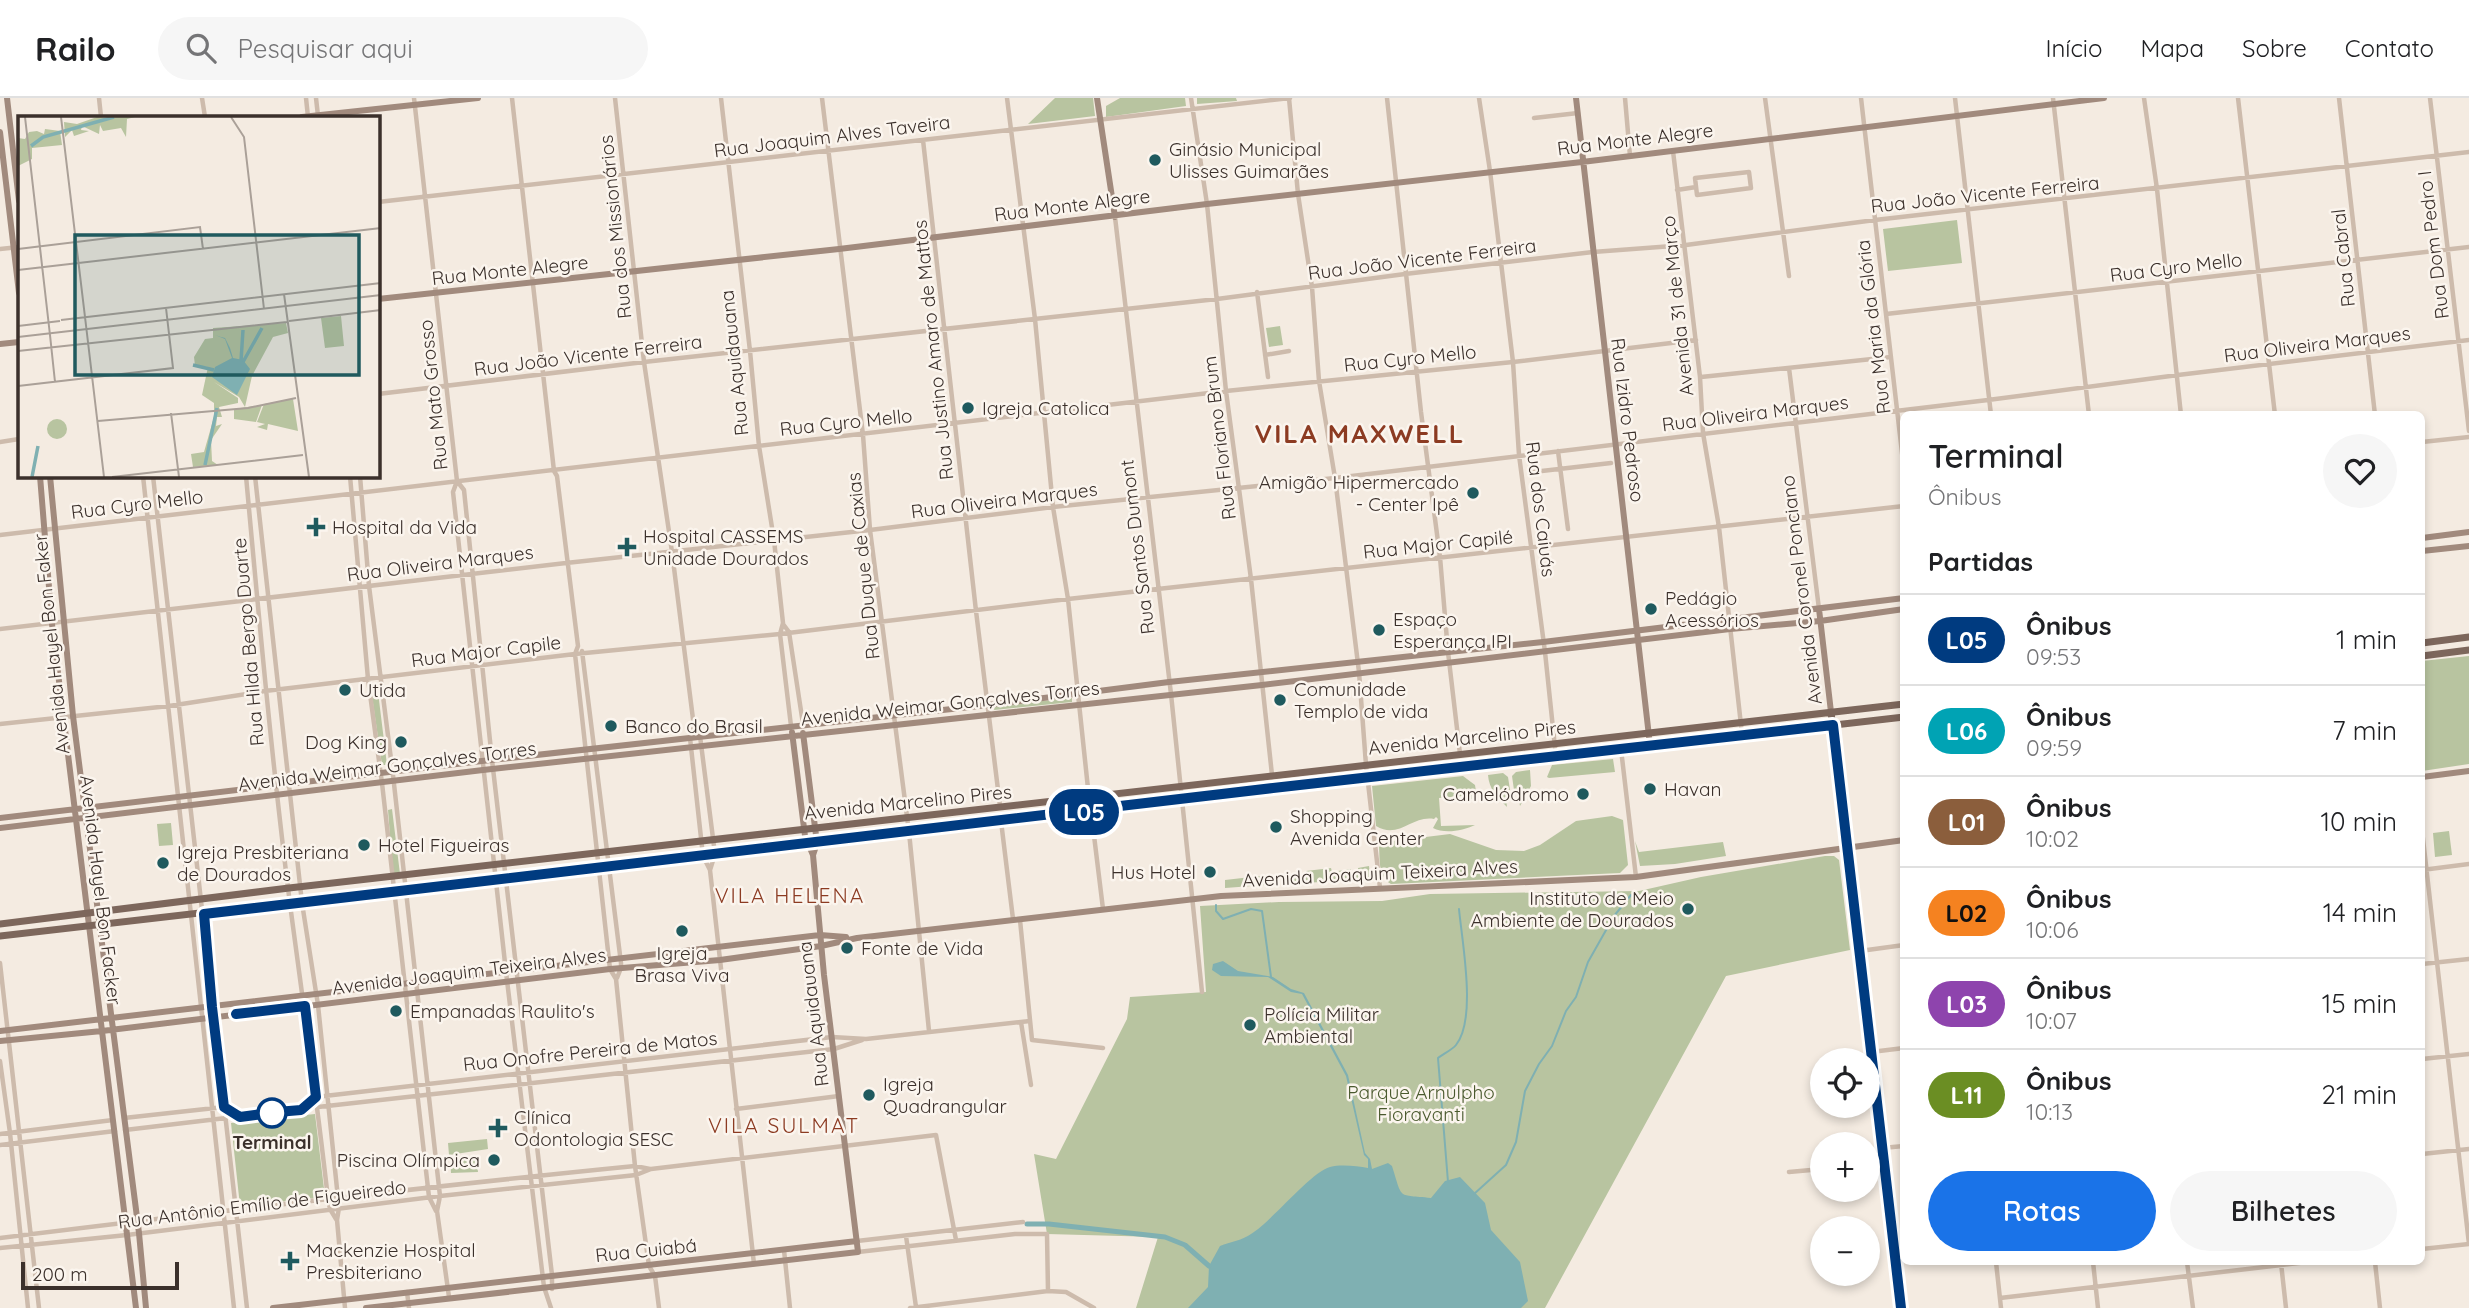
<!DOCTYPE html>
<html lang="pt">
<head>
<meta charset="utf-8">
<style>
	body { margin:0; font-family:Quicksand,sans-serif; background:#f6f6f6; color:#202124; height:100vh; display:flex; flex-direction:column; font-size:26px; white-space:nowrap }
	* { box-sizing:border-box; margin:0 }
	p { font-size:23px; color:#757577 }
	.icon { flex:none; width:38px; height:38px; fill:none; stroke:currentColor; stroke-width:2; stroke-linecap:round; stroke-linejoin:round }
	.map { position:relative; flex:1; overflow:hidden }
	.panel { position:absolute; left:1900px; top:313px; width:525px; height:854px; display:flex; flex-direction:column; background:#fff; border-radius:10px; box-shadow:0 4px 10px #0003 }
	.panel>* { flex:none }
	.badge { padding:0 14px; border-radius:23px; font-size:24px; line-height:46px }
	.fabs { position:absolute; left:1810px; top:950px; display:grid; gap:14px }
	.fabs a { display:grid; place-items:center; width:70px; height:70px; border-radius:50%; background:#fff; box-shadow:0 4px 10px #0003; font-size:35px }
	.scale { position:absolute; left:21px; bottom:18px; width:158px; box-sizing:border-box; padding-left:7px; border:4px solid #3b302b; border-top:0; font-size:19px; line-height:24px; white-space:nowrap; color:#3b302b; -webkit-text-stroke:5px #fbf5ee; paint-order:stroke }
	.map>.badge { position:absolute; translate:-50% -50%; box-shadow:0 0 0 4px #fff }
	h2 { padding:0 28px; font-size:26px; line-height:63px }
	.round { display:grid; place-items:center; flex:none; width:74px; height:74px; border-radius:37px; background:#f6f6f6 }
	.summary { display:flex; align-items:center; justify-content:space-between; height:119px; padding:0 28px }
	h1 { font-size:33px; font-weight:600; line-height:52px }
	.action { display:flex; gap:14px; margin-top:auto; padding:14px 28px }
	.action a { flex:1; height:80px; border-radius:42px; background:#1a73e8; color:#fff; font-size:28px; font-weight:600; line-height:80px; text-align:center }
	.action a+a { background:#f6f6f6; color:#202124 }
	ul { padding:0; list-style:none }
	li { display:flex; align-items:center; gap:21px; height:91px; padding:0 28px; border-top:2px solid #e0e0e0 }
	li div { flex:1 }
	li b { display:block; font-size:26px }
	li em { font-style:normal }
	li .badge { min-width:77px; font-weight:700; text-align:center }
	header { display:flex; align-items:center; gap:42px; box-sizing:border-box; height:98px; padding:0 35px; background:#fff; border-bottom:2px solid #e0e0e0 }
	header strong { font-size:33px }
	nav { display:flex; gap:38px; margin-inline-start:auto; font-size:24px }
	.search { width:490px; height:63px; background:#f6f6f6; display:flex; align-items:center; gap:18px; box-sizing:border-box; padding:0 24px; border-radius:38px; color:#757577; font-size:26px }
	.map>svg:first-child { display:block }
</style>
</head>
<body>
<header>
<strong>Railo</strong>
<div class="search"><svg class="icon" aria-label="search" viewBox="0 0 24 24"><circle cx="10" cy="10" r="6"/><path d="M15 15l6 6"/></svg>Pesquisar aqui</div>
<nav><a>Início</a><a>Mapa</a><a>Sobre</a><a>Contato</a></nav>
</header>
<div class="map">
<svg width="2469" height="1210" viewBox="0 0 2469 1210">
	<rect width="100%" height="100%" fill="#f4ebe1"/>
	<path fill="#b8c4a0" d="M1055,0H1093L1095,18L1028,26Z
		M1120,0H1185L1186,8L1106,19V8Z
		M1197,0H1236L1237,3L1197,6Z
		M1957,122L1962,165L1888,173L1883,131Z
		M1280,228L1283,247L1269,249L1266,230Z
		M2469,558V666L2422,673V563Z
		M378,594L387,667H382L372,598Z
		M1072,600V604L994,612L995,608Z
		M1613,661L1615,674L1549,680L1547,679L1552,667Z
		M1530,672L1531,688L1520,708L1517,692H1514L1512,678L1516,674Z
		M1503,675L1508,679L1510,692L1505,693L1507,709C1497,699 1489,691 1488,677Z
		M1463,678L1475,687L1477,700L1463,703L1462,698L1439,700L1441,728L1475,727C1463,733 1444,736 1433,730L1438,721L1436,719L1434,721C1412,717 1399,742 1376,728L1372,688Z
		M392,711L400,776L393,777L388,712Z
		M1612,718L1623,722L1628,767L1620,775L1391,786C1378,779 1380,762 1379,749L1385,744L1450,736L1496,752L1524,753L1540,747L1576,723Z
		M171,725L173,747L159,748L157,726Z
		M2449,733L2452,757L2435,759L2433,735Z
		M1635,743L1639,754L1723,744L1726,758L1675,766L1640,768Z
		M1825,758H1834L1839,762L1850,852L1726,878L1545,1210H1136L1158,1139L1047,1136L1034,1056L1056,1061L1127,921L1130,899L1206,894L1200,808L1279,804L1382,803L1430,796L1639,793L1701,779Z
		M1369,768L1370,779L1365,783L1289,785V781L1307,779L1306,773L1331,770L1332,774L1351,771V775L1358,774V770Z
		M1260,778L1261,784L1279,783V786L1225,790V782Z
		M315,1016L325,1099L240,1108L231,1025Z
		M487,1041L488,1051L449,1057L448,1045Z
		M476,1058L478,1074L451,1075L450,1059Z"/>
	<path fill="#7fb0b2" d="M1223,863L1238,873L1273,879L1291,891L1304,895L1348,977L1365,1055L1370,1061L1372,1071L1388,1065L1392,1068C1403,1103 1397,1096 1431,1100L1445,1083L1460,1079L1485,1105L1491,1132L1520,1164L1528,1203L1521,1210H1188L1208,1189L1209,1168L1220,1148C1230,1144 1243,1142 1251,1136C1272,1123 1311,1074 1330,1069C1341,1066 1357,1068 1368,1070V1061L1364,1057L1346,978L1302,896L1291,894L1268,879L1221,878L1212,872L1213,866Z"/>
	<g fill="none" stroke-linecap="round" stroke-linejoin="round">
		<path stroke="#7fb0b2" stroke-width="2" d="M1216,807V813L1223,821L1251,811L1262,813L1271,879
			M1448,1084L1438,960C1443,956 1452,952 1456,947C1477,921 1462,844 1459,811
			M1474,1096L1506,1067L1516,1044L1525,993L1539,966L1552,948L1566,913L1576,899L1588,864L1614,818L1631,797"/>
		<path stroke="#7fb0b2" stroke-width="5" d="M1027,1126H1049L1165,1139L1185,1147L1209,1168"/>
		<path stroke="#cdbbac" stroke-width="4.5" d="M99,0L101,19
			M202,0L205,19
			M306,0L308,19
			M316,0L318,18
			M414,0L457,383L453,394L506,874L544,1189L551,1210
			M512,0L554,373L557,378L578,548L575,556L610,871L616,881L635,1068L649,1168L655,1178L659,1210
			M615,0L644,264L672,454L694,629L700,638L715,756L710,772
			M721,0L750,253L759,348L774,442L783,525L780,536L791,628
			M822,0L863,337L870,432L909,734L929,933
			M1007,0L1035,221L1053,409L1068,501L1089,700
			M1191,0L1207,106L1226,293L1251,481L1272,677
			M1289,0L1298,96L1312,189L1319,283L1335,380L1359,574L1366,667L1380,790
			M1387,0L1421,314L1440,459L1448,554L1460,656
			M1479,0L1490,73L1513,264L1519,357L1545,554L1556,659
			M1625,0L1630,58
			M1765,0L1789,178
			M1861,0L1904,372
			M1955,0L1991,317
			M2053,0L2089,317
			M2144,0L2157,91L2181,317
			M2238,0L2275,317
			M2339,0L2375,317
			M2430,0L2469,333
			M1534,20L1578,15
			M923,42L976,513L1000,708
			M1673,53L1700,279L1703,335L1719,429L1742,636
			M1749,74L1751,90L1697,97L1695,80Z
			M1677,92L1696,89
			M378,104L1290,0
			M1115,119L1171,596L1202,894
			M0,151L19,149
			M1257,194L1268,279
			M1886,216L2469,149
			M1265,257L1289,253
			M1789,270L1819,511
			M1701,279L1891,259
			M378,296L644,264L1217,201L1405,176L1593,154L1686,147L1875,122L2469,54
			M0,344L19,341
			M2422,344L2469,339
			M1558,353L1568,431
			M1533,374L1611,365
			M143,378L234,1210
			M153,378L247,1210
			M246,378C259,521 272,664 290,806C303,904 317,1002 328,1101L330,1111L336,1121
			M255,378L302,805L318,907L339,1110L337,1122L345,1210
			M350,378L368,581L382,685L429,1099L436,1113
			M360,378L369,488L393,677L440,1098L437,1113L449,1199
			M457,383L464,392L492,662L552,1177V1191
			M0,437L1226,293L1513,264L1696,242
			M783,526L789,534L803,626
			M0,531L566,465L870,432L1053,409L1335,380L1988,302L2178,277L2469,242
			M582,553L621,865V870L617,880
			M0,626L169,608L265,593L575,556L780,536L1068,501L1904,408
			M694,629L690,640L703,758L710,772L754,1166
			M1621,651L1636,779
			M1091,713L1103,811
			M1001,723L1013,821
			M2422,732L2469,1146
			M2422,772L2469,766
			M1020,822L1032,942L1103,950
			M1860,853L1904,847
			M0,865L39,1210
			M2422,866L2469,861
			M1021,924L1031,987
			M1871,954L1904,950
			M2422,961L2469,956
			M0,963L10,1035L28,1210
			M316,999L832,939L866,941L1030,923
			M318,1009L834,951L862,942
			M736,1011L839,998
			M124,1020L224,1009
			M125,1032L226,1020
			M0,1036L113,1022
			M0,1047L115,1033
			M1882,1050L1904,1048
			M2422,1056L2469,1051
			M1867,1066L1884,1064
			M1789,1074L1822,1071
			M906,1138L916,1209
			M0,1140C211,1114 423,1089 635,1068L650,1071
			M857,1143L1023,1124
			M0,1150L127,1137L440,1098L636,1077L651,1071L936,1037L956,1142
			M2422,1151L2469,1146
			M784,1152L790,1210
			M858,1154L1015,1136H1047L1048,1193
			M1996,1164L2001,1210
			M2093,1164L2098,1210
			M2187,1164L2193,1210
			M2375,1164L2380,1210
			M2281,1165L2286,1210
			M407,1194L409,1210
			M2000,1200L2307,1164
			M910,1210L1048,1193L1066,1194L1094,1210"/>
		<path stroke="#a18a7d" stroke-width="6" d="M7,0L19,103
			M1097,0L1115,119
			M1576,0L1650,647
			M302,19L478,0
			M0,34L19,195
			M378,201L839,151L1207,106L1582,64L2104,0
			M0,246L19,244
			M40,378L52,526L136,1210
			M50,378L73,618L139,1135L146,1210
			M2422,440L2469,434
			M2422,453L2469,448
			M1819,511L1831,614
			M803,635L817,745L813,757
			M2422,679L2469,673
			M0,720L482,663L988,607L1169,584L1543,544L1904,500
			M0,730L483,672L1262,587L1730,531L1820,523L1904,511
			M0,933L820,837L846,839
			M0,943L102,933L610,871L720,862L821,848L857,840L1221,798L1636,779L1904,742
			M273,1210L857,1143
			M366,1210L858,1154L824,877L813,757L805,738L792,634"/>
		<path stroke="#7d675c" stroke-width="7" d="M2422,545L2469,539
			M2422,558L2469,552
			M1831,614L1901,1210
			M0,826L289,790L1904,606
			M0,838L1904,619"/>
	</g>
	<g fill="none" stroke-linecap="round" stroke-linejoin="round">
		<defs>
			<path id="line" d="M236,916L305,908L316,999L301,1012L277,1014L240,1019L224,1009L212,909L204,816L1273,690L1833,627L1901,1210"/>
		</defs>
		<use href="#line" stroke="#fff" stroke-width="16"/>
		<use href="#line" stroke="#003b80" stroke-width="10"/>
	</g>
	<g fill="#1f5a5e" stroke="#fbf5ee" stroke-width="2.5">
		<circle cx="1155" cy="62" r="7"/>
		<circle cx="968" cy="310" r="7"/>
		<circle cx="1473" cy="395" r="7"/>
		<path d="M312.5 418.5h7v7h7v7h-7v7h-7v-7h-7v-7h7z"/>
		<path d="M623.5 438.5h7v7h7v7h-7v7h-7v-7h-7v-7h7z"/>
		<circle cx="1651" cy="511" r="7"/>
		<circle cx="1379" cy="532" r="7"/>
		<circle cx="345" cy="592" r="7"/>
		<circle cx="1280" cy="602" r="7"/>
		<circle cx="611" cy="628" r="7"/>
		<circle cx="401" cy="644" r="7"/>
		<circle cx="1650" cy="691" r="7"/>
		<circle cx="1583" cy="696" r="7"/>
		<circle cx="1276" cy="729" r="7"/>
		<circle cx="364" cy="747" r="7"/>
		<circle cx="163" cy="765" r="7"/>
		<circle cx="1210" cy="774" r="7"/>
		<circle cx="1688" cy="811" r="7"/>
		<circle cx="682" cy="833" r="7"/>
		<circle cx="847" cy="850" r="7"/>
		<circle cx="396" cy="913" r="7"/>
		<circle cx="1250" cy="927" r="7"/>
		<circle cx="869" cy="997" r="7"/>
		<path d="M494.5 1019.5h7v7h7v7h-7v7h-7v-7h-7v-7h7z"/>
		<circle cx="494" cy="1062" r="7"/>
		<path d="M286.5 1152.5h7v7h7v7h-7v7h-7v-7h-7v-7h7z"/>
	</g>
	<circle fill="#fff" stroke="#003b80" stroke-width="3.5" cx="272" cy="1015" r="14"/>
	<g text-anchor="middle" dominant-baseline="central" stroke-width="5" stroke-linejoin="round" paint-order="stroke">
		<g font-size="19" fill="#3b302b" stroke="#fbf5ee">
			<text transform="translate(832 38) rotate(-7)">Rua Joaquim Alves Taveira</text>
			<text transform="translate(1635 41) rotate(-7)">Rua Monte Alegre</text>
			<text transform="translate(1985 96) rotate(-6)">Rua João Vicente Ferreira</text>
			<text transform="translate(1072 107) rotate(-7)">Rua Monte Alegre</text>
			<text transform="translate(615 129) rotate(-96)">Rua dos Missionários</text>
			<text transform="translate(2433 147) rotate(-97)">Rua Dom Pedro I</text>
			<text transform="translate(2343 160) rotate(-96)">Rua Cabral</text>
			<text transform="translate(1422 161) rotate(-7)">Rua João Vicente Ferreira</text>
			<text transform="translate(2176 169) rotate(-7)">Rua Cyro Mello</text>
			<text transform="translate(510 172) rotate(-6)">Rua Monte Alegre</text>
			<text transform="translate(1677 208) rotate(-96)">Avenida 31 de Março</text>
			<text transform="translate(1873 229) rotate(-97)">Rua Maria da Glória</text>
			<text transform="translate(2317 246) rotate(-7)">Rua Oliveira Marques</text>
			<text transform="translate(933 252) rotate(-96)">Rua Justino Amaro de Mattos</text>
			<text transform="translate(588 257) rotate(-7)">Rua João Vicente Ferreira</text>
			<text transform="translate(1410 260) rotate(-6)">Rua Cyro Mello</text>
			<text transform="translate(734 265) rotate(-96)">Rua Aquidauana</text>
			<text transform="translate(433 297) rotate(-96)">Rua Mato Grosso</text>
			<text transform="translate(1755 315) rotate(-7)">Rua Oliveira Marques</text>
			<text transform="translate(1628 322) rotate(83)">Rua Izidro Pedroso</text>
			<text transform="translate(846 324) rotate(-6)">Rua Cyro Mello</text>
			<text transform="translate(1219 340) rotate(-97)">Rua Floriano Brum</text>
			<text transform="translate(1004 402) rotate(-7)">Rua Oliveira Marques</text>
			<text transform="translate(137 406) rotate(-7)">Rua Cyro Mello</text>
			<text transform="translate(1541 411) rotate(83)">Rua dos Caiuás</text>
			<text transform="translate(1438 446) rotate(-6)">Rua Major Capilé</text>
			<text transform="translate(1137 449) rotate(-97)">Rua Santos Dumont</text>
			<text transform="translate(440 465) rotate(-7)">Rua Oliveira Marques</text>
			<text transform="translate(863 468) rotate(-96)">Rua Duque de Caxias</text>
			<text transform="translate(1801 492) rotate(-97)">Avenida Coronel Ponciano</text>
			<text transform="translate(248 544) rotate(-95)">Rua Hilda Bergo Duarte</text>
			<text transform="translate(51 546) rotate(-96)">Avenida Hayel Bon Faker</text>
			<text transform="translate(486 553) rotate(-7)">Rua Major Capile</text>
			<text transform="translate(950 605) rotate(-6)">Avenida Weimar Gonçalves Torres</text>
			<text transform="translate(1472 639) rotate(-6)">Avenida Marcelino Pires</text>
			<text transform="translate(387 668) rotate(-7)">Avenida Weimar Gonçalves Torres</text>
			<text transform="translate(908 704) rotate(-6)">Avenida Marcelino Pires</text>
			<text transform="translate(1380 775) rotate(-3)">Avenida Joaquim Teixeira Alves</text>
			<text transform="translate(101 792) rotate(83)">Avenida Hayel Bon Facker</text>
			<text transform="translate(469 873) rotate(-7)">Avenida Joaquim Teixeira Alves</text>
			<text transform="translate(813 916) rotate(-97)">Rua Aquidauana</text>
			<text transform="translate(590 953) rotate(-6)">Rua Onofre Pereira de Matos</text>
			<text transform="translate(262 1106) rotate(-7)">Rua Antônio Emílio de Figueiredo</text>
			<text transform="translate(646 1152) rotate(-6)">Rua Cuiabá</text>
		</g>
		<g font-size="19" fill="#3b302b" stroke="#fbf5ee" text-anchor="start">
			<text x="1169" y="51">Ginásio Municipal<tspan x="1169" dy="22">Ulisses Guimarães</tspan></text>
			<text x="982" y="310">Igreja Catolica</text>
			<text x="1459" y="384" text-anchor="end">Amigão Hipermercado<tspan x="1459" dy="22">- Center Ipê</tspan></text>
			<text x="332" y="429">Hospital da Vida</text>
			<text x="643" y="438">Hospital CASSEMS<tspan x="643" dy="22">Unidade Dourados</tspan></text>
			<text x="1665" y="500">Pedágio<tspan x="1665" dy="22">Acessórios</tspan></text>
			<text x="1393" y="521">Espaço<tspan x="1393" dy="22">Esperança IPI</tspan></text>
			<text x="1294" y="591">Comunidade<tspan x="1294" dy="22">Templo de vida</tspan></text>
			<text x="359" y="592">Utida</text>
			<text x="625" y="628">Banco do Brasil</text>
			<text x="387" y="644" text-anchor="end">Dog King</text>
			<text x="1664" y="691">Havan</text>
			<text x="1569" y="696" text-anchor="end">Camelódromo</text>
			<text x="1290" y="718">Shopping<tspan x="1290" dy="22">Avenida Center</tspan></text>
			<text x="378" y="747">Hotel Figueiras</text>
			<text x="177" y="754">Igreja Presbiteriana<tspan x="177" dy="22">de Dourados</tspan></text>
			<text x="1196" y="774" text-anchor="end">Hus Hotel</text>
			<text x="1674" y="800" text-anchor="end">Instituto de Meio<tspan x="1674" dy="22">Ambiente de Dourados</tspan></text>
			<text x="861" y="850">Fonte de Vida</text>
			<text x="682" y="855" text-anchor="middle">Igreja<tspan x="682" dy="22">Brasa Viva</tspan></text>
			<text x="410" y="913">Empanadas Raulito's</text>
			<text x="1264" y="916">Polícia Militar<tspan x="1264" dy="22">Ambiental</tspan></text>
			<text x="883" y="986">Igreja<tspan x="883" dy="22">Quadrangular</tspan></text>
			<text x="514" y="1019">Clínica<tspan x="514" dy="22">Odontologia SESC</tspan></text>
			<text x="480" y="1062" text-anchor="end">Piscina Olímpica</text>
			<text x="306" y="1152">Mackenzie Hospital<tspan x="306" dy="22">Presbiteriano</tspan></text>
		</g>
		<g font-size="19" fill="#4a5a2e" stroke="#fbf5ee">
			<text x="1421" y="994">Parque Arnulpho<tspan x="1421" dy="22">Fioravanti</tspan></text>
		</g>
		<g font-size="19" font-weight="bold" fill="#3b302b" stroke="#fbf5ee">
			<text x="272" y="1044">Terminal</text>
		</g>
		<g font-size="21" letter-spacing="2" fill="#8c3b22" stroke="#fbf5ee">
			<text x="790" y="797">VILA HELENA</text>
			<text x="784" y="1027">VILA SULMAT</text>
		</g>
		<g font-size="26" font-weight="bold" letter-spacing="2" fill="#8c3b22" stroke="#fbf5ee">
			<text x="1360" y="335">VILA MAXWELL</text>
		</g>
	</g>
	<g transform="translate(18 18)">
		<rect width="362" height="362" fill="#f4ebe1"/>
		<path d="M79,1L95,2L96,1H117L109,3L108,21L103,12L85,15L82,9L81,18L64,10L63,14L71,15L56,20L54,14L47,21L46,6L59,8ZM27,13L42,15L44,29L14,32V43L0,50V22L7,23L11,16L19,15L26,18ZM323,200L326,230L307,232L303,202ZM268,207L270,217L255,221L234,260L227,291L221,281L196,266L220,282V287L201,291L204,301H199L198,310L204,308L193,324L194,345L200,349L175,351L173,338L186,336L196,301V287L184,279L190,251L177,250L176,241L187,223L195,222V212ZM275,283L280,315L250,308L249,314L239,311L247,308L239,306L246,288ZM244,289L238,306L216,303V293ZM29 313a10 10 0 1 1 20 0a10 10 0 1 1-20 0Z" fill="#b8c4a0"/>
		<path d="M197,219L203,221L207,222L212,232L215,242L225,244L232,253L219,279L194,261L197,251L214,242L207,223Z" fill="#7fb0b2"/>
		<path fill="none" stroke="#7fb0b2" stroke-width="3.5" d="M13,30L25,21L96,1M223,245L225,214M225,246L244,212M175,249L196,254M187,349L199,292M14,361L20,330"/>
		<path fill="none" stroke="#aaa098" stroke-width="2" d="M7,1L32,219M43,1L67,201M213,1L226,21L246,193M0,133L182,111L185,133M0,154L363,112M266,178L291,361M67,201L86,361M43,204L363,167M271,205L363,194M0,210L42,205M32,219L37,266M0,221L363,179M0,235L269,206M0,270L155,252L148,192M153,297L161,361M80,305L230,292L278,282M94,361L285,339"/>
		<path fill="#1f5a5e" fill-opacity="0.15" stroke="#1f5a5e" stroke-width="3.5" d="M57,119H341V259H57Z"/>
		<rect width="362" height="362" fill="none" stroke="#3b302b" stroke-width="3.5"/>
	</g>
</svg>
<div class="fabs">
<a><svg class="icon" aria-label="locate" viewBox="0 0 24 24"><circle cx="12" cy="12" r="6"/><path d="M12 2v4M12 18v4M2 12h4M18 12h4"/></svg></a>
<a>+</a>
<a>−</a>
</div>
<div class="scale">200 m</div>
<b class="badge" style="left:1084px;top:714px;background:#003b80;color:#fff">L05</b>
<section class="panel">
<div class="summary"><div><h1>Terminal</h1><p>Ônibus</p></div><a class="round"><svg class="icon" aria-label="heart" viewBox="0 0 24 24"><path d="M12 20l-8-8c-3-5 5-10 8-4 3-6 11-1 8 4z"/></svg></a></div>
<h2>Partidas</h2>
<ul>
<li><span class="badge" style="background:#003b80;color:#fff">L05</span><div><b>Ônibus</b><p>09:53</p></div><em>1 min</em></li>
<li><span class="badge" style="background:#00a3b4;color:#fff">L06</span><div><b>Ônibus</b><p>09:59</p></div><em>7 min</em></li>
<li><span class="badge" style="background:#8b5e3c;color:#fff">L01</span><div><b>Ônibus</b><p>10:02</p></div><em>10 min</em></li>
<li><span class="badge" style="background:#f58220;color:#111">L02</span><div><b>Ônibus</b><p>10:06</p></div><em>14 min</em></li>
<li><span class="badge" style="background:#8e44ad;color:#fff">L03</span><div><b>Ônibus</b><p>10:07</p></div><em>15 min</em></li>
<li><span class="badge" style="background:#6b8e23;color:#fff">L11</span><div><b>Ônibus</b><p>10:13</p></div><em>21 min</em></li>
</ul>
<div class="action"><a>Rotas</a><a>Bilhetes</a></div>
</section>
</div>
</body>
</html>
